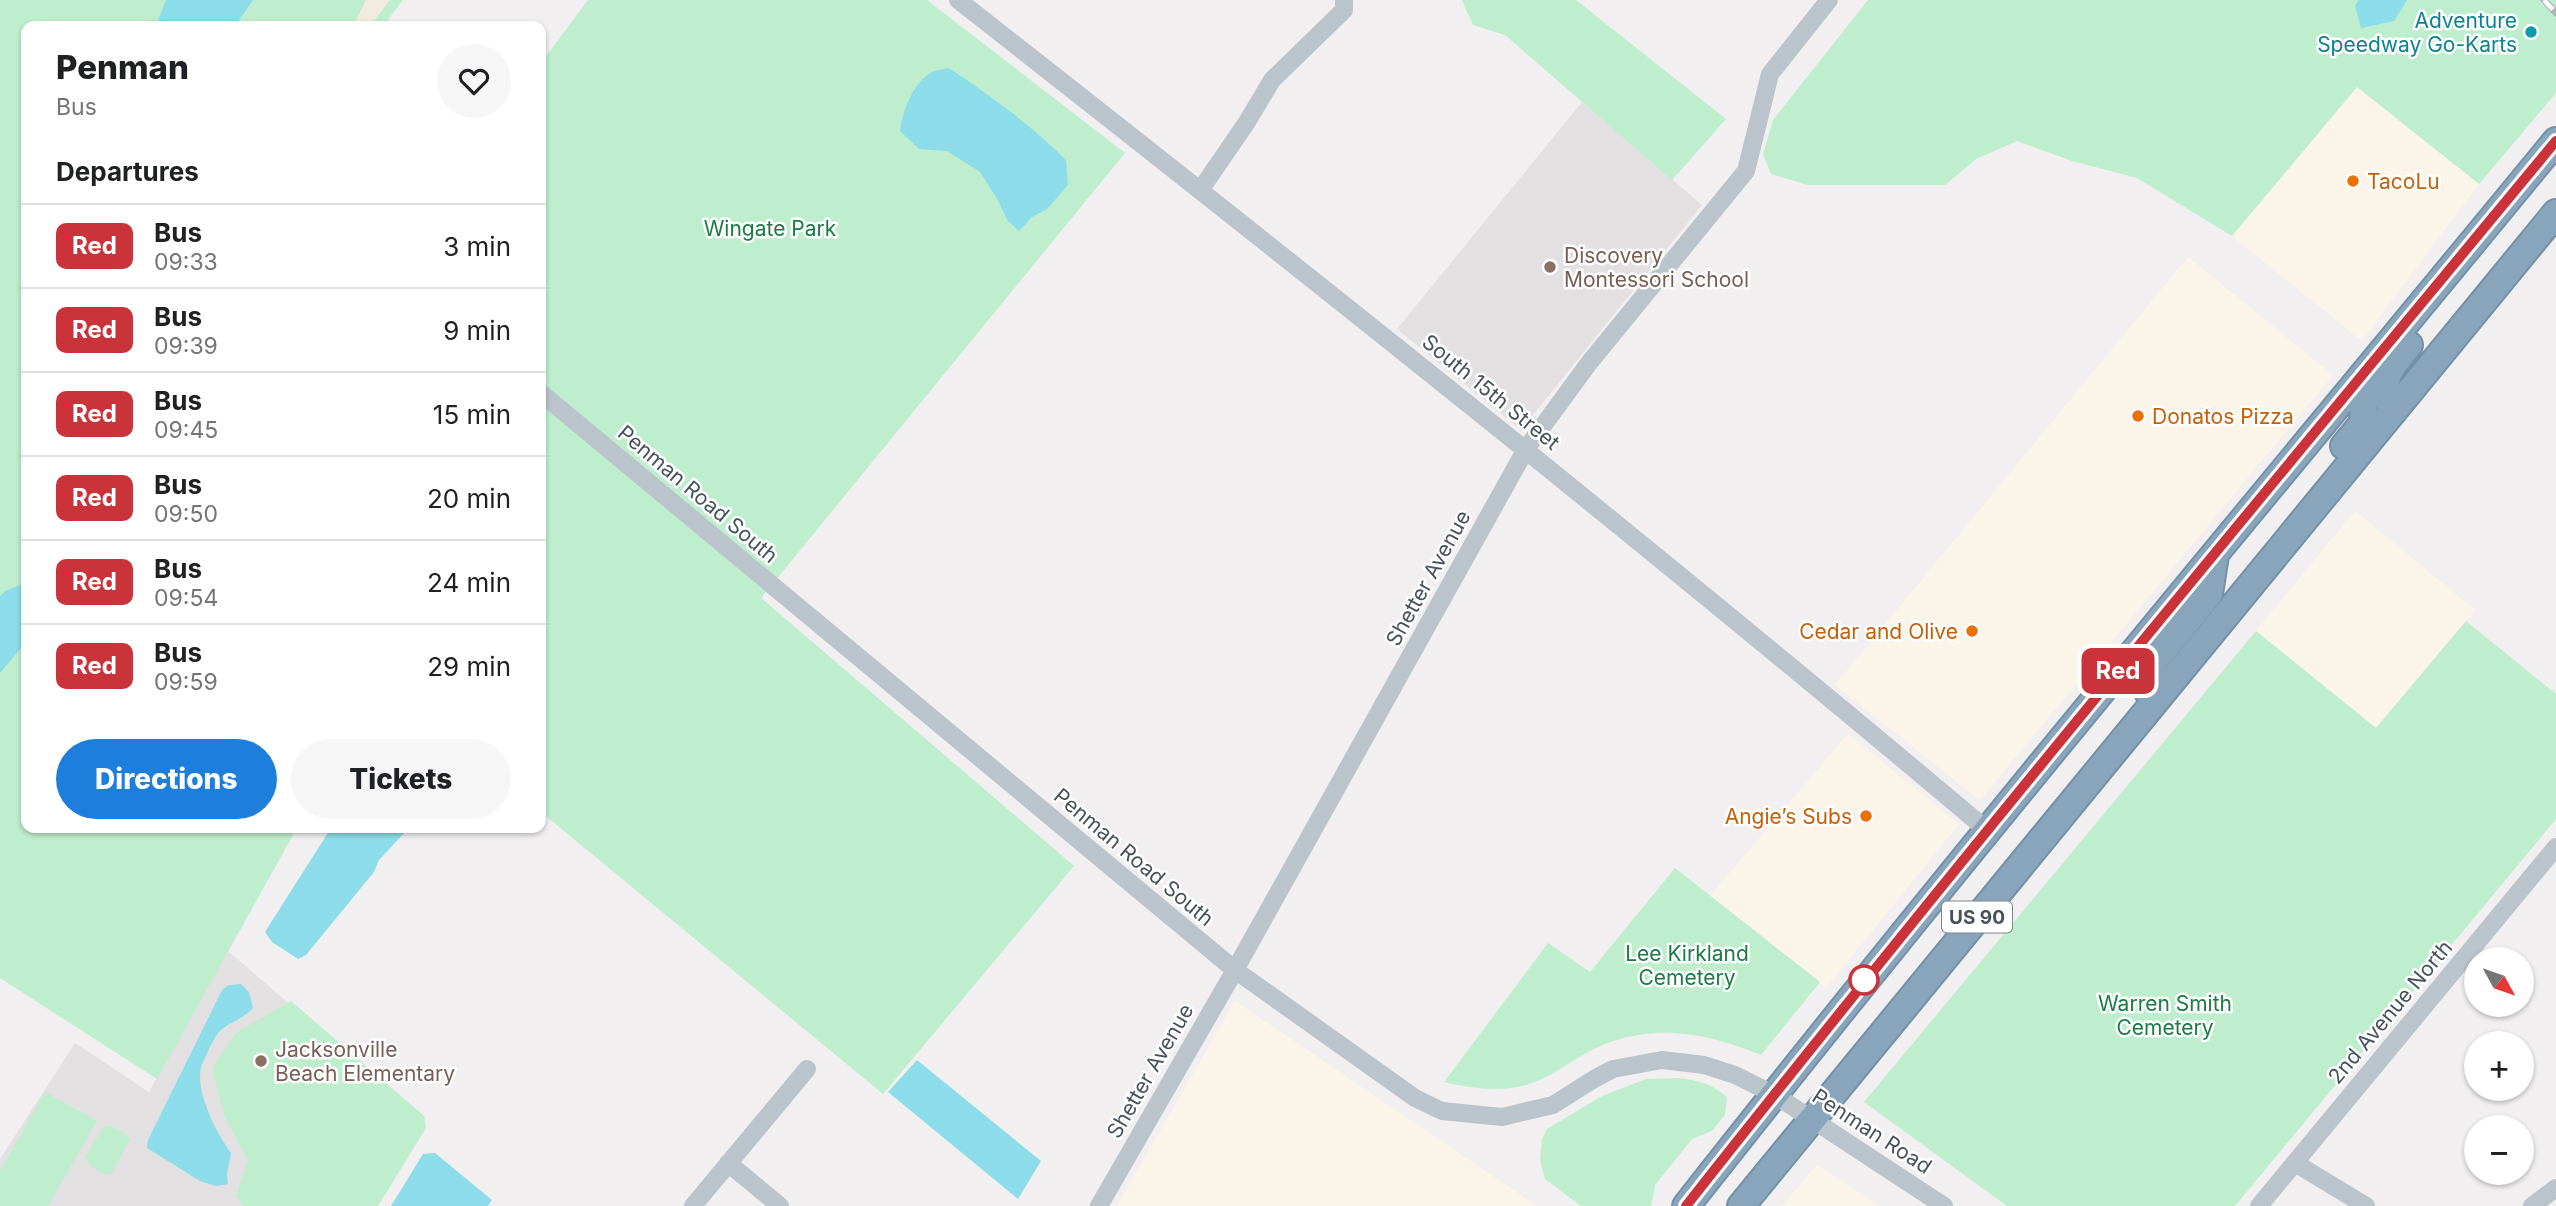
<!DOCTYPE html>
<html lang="en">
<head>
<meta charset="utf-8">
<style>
	body { margin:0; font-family:Inter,sans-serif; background:#f6f6f6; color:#202124; height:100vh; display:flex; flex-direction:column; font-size:26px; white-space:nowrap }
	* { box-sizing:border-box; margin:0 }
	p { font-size:23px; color:#757577 }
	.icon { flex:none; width:38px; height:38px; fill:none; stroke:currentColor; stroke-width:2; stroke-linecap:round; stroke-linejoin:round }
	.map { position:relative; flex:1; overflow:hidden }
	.panel { position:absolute; left:21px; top:21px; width:525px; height:812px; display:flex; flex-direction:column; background:#fff; border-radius:14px; box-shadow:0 2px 5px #0004 }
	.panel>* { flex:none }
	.badge { padding:0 14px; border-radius:10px; font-size:24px; line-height:46px }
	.needle { width:46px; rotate:130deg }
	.controls { position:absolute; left:2464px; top:947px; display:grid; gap:14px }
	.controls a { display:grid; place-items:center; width:70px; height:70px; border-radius:50%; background:#fff; box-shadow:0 2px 5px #0004; font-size:35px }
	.map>.badge { position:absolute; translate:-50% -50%; box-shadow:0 0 0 4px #fff }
	h2 { padding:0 35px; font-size:26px; line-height:63px }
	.round { display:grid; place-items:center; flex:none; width:74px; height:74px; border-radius:37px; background:#f6f6f6 }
	.head { display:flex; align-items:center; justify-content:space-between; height:119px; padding:0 35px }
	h1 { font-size:33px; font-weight:800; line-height:52px }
	.cta { display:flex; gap:14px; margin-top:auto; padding:14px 35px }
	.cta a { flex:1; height:80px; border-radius:42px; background:#1e7edc; color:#fff; font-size:28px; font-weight:800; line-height:80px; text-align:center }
	.cta a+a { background:#f6f6f6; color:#202124 }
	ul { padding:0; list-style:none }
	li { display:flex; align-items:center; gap:21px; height:84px; padding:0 35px; border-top:2px solid #e0e0e0 }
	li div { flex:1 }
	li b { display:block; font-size:26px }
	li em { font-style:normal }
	li .badge { min-width:77px; font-weight:700; text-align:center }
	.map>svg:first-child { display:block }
</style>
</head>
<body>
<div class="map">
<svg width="2556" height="1206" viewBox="0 0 2556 1206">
	<rect width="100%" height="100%" fill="#f1efef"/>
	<path fill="#fbf5e9" d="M2357,87L2479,184L2362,341L2232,236Z
		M2188,257L2333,375L1980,800L1835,685Z
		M2355,511L2475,610L2376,728L2256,631Z
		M1848,734L1959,824L1826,988L1710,896Z
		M1235,1001L1537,1206H1117Z
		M1817,1165L1880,1206H1782Z"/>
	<path fill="#e2e0e1" d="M1582,102L1702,205L1521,430L1397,329Z
		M228,951L422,1118L371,1206H0V1159L75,1043L149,1092Z"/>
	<path fill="#beeecd" d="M0,0H403L383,26H26V828H297L157,1079L0,978Z
		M588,0H927L1125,153L761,598L1074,866L883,1094L541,812V63Z
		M1462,0H1576L1726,119L1672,180L1505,35L1473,25Z
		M1868,0H2556V93L2479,184L2357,87L2232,236L2137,178L2072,161L2017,141L1976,159L1945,185H1808L1771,174L1763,154L1773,120Z
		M2466,621L2556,694V819L2235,1206H2007L1864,1102L2256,631L2376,728Z
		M1675,868L1820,982L1761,1055C1710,1034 1659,1023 1605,1044C1583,1053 1565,1067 1544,1078C1512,1094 1478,1090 1444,1082L1548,943L1590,972Z
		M291,1001L424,1116L426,1128L378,1206H244L236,1196L248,1161L224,1115L212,1068L236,1033Z
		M1677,1078C1697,1080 1711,1083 1727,1097L1725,1115L1712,1131L1692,1139L1655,1185L1651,1206H1581L1545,1179L1540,1160L1542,1139L1547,1129L1602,1096L1646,1079Z
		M45,1092L97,1121L48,1206H0V1171Z
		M109,1125L127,1135L130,1140L111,1174L106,1175L91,1166L85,1157L103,1128Z"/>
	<path fill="#f2ebe0" d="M366,0H390L370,26H353Z"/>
	<path fill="#8ddce9" d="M166,0H253L235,26H156Z
		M2359,0H2407L2394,21L2361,28L2355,6Z
		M949,68C991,96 1031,125 1066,160L1068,185L1047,209L1032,217L1019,231L1007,220L999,202L980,172L947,151L919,149L900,131C903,110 912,84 932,72C937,70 944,69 949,68Z
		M26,583V642L0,673V596L5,591Z
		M331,828H409L379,860L374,872L306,955L298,959L272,942L265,932Z
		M241,984L249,992L253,1008C244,1018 233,1021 222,1029C217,1033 213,1041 210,1047C207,1054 203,1061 201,1067C195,1092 217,1134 231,1153L227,1174L228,1184L216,1186L200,1181L147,1148L148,1140L222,990L229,985Z
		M917,1060L1041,1161L1018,1199L888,1092Z
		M435,1153L492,1200L488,1206H391L423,1154Z"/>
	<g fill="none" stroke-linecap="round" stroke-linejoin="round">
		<defs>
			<path id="highway" d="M2393,412C2378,380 2388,370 2409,345
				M2344,446L2363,423L2364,398L2361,379
				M2154,701C2146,689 2141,684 2147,670L2209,594L2215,555
				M1686,1206C1969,846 2265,495 2556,141
				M1741,1206L2556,213"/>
		</defs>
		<use href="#highway" stroke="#7390a8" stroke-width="30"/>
		<path stroke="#bbc4cb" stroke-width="18" d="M958,0C1305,272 1650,546 1987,830
			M1201,189L1247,122L1272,80L1344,10V0
			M541,393L1235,970L1415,1098L1442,1111L1502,1117L1553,1105L1594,1079L1613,1069L1662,1060L1704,1065L1735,1075L1775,1095L1944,1206
			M728,1163L780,1206
			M2295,1163L2366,1206
			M693,1206L807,1069
			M1099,1206L1235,970L1526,449L1589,363L1746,171L1770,74L1829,0
			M2259,1206L2556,847
			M2532,1206L2556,1188"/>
		<use href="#highway" stroke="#88a5bc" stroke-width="26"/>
		<defs>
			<path id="rail" d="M2544,0L2556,13"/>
		</defs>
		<use href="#rail" stroke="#b1b5b9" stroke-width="7"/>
		<use href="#rail" stroke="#fff" stroke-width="4.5" stroke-dasharray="13" stroke-linecap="butt"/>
	</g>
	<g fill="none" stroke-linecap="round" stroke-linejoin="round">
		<defs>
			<path id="line" d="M1686,1206C1970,846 2264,494 2556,141"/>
		</defs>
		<use href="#line" stroke="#fff" stroke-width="16"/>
		<use href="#line" stroke="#cb333b" stroke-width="10"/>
	</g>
	<circle fill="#0f9aa8" stroke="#fff" stroke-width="2.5" cx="2531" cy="32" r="7"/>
	<g fill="#e8710a" stroke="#fff" stroke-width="2.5">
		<circle cx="2353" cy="181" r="7"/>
		<circle cx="2138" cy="416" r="7"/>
		<circle cx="1972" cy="631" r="7"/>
		<circle cx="1866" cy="816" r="7"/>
	</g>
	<g fill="#8d6e63" stroke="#fff" stroke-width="2.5">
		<circle cx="1550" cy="267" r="7"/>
		<circle cx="261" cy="1061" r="7"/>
	</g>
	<circle fill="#fff" stroke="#cb333b" stroke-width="3.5" cx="1864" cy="980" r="14"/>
	<g text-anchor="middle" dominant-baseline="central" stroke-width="5" stroke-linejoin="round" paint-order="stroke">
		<rect fill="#fff" stroke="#7e878d" stroke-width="2" x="1942" y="901.5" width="70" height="31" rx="5"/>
		<g font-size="19" font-weight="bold" fill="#47535c">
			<text x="1977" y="917">US 90</text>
		</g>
		<g font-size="21" fill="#0d838f" stroke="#fff" text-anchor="end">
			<text x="2517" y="20">Adventure<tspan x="2517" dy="24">Speedway Go-Karts</tspan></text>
		</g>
		<g font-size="21" fill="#c56008" stroke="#fff" text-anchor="start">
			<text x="2367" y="181">TacoLu</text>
			<text x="2152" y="416">Donatos Pizza</text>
			<text x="1958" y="631" text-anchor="end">Cedar and Olive</text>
			<text x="1852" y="816" text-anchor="end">Angie’s Subs</text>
		</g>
		<g font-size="21" fill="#1a7b44" stroke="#fff">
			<text x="770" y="228">Wingate Park</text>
			<text x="1687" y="953">Lee Kirkland<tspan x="1687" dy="24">Cemetery</tspan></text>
			<text x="2165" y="1003">Warren Smith<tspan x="2165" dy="24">Cemetery</tspan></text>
		</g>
		<g font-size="21" fill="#785e54" stroke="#fff" text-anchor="start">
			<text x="1564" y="255">Discovery<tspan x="1564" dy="24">Montessori School</tspan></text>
			<text x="275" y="1049">Jacksonville<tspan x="275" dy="24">Beach Elementary</tspan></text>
		</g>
		<g font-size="21" fill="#47535c" stroke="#fff">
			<text transform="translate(1491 392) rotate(39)">South 15th Street</text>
			<text transform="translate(698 494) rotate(40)">Penman Road South</text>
			<text transform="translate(1428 578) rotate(-61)">Shetter Avenue</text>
			<text transform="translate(1134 857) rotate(40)">Penman Road South</text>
			<text transform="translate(2390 1012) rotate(-50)">2nd Avenue North</text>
			<text transform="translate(1150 1071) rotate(-60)">Shetter Avenue</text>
			<text transform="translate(1872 1131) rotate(33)">Penman Road</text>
		</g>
	</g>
</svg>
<div class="controls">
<a><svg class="needle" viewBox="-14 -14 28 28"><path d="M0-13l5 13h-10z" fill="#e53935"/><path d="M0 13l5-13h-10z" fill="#757577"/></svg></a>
<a>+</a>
<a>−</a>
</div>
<b class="badge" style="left:2118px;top:671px;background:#cb333b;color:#fff">Red</b>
<section class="panel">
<div class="head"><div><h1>Penman</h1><p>Bus</p></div><a class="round"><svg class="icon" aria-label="heart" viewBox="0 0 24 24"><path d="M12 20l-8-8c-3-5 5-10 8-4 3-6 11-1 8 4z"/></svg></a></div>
<h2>Departures</h2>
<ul>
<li><span class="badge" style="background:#cb333b;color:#fff">Red</span><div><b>Bus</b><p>09:33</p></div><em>3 min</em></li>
<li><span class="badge" style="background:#cb333b;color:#fff">Red</span><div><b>Bus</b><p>09:39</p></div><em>9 min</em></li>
<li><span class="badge" style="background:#cb333b;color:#fff">Red</span><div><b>Bus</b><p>09:45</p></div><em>15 min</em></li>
<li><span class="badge" style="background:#cb333b;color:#fff">Red</span><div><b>Bus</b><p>09:50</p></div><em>20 min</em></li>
<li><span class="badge" style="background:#cb333b;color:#fff">Red</span><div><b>Bus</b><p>09:54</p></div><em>24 min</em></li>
<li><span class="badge" style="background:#cb333b;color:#fff">Red</span><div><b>Bus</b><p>09:59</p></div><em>29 min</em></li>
</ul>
<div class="cta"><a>Directions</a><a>Tickets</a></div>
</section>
</div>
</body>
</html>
